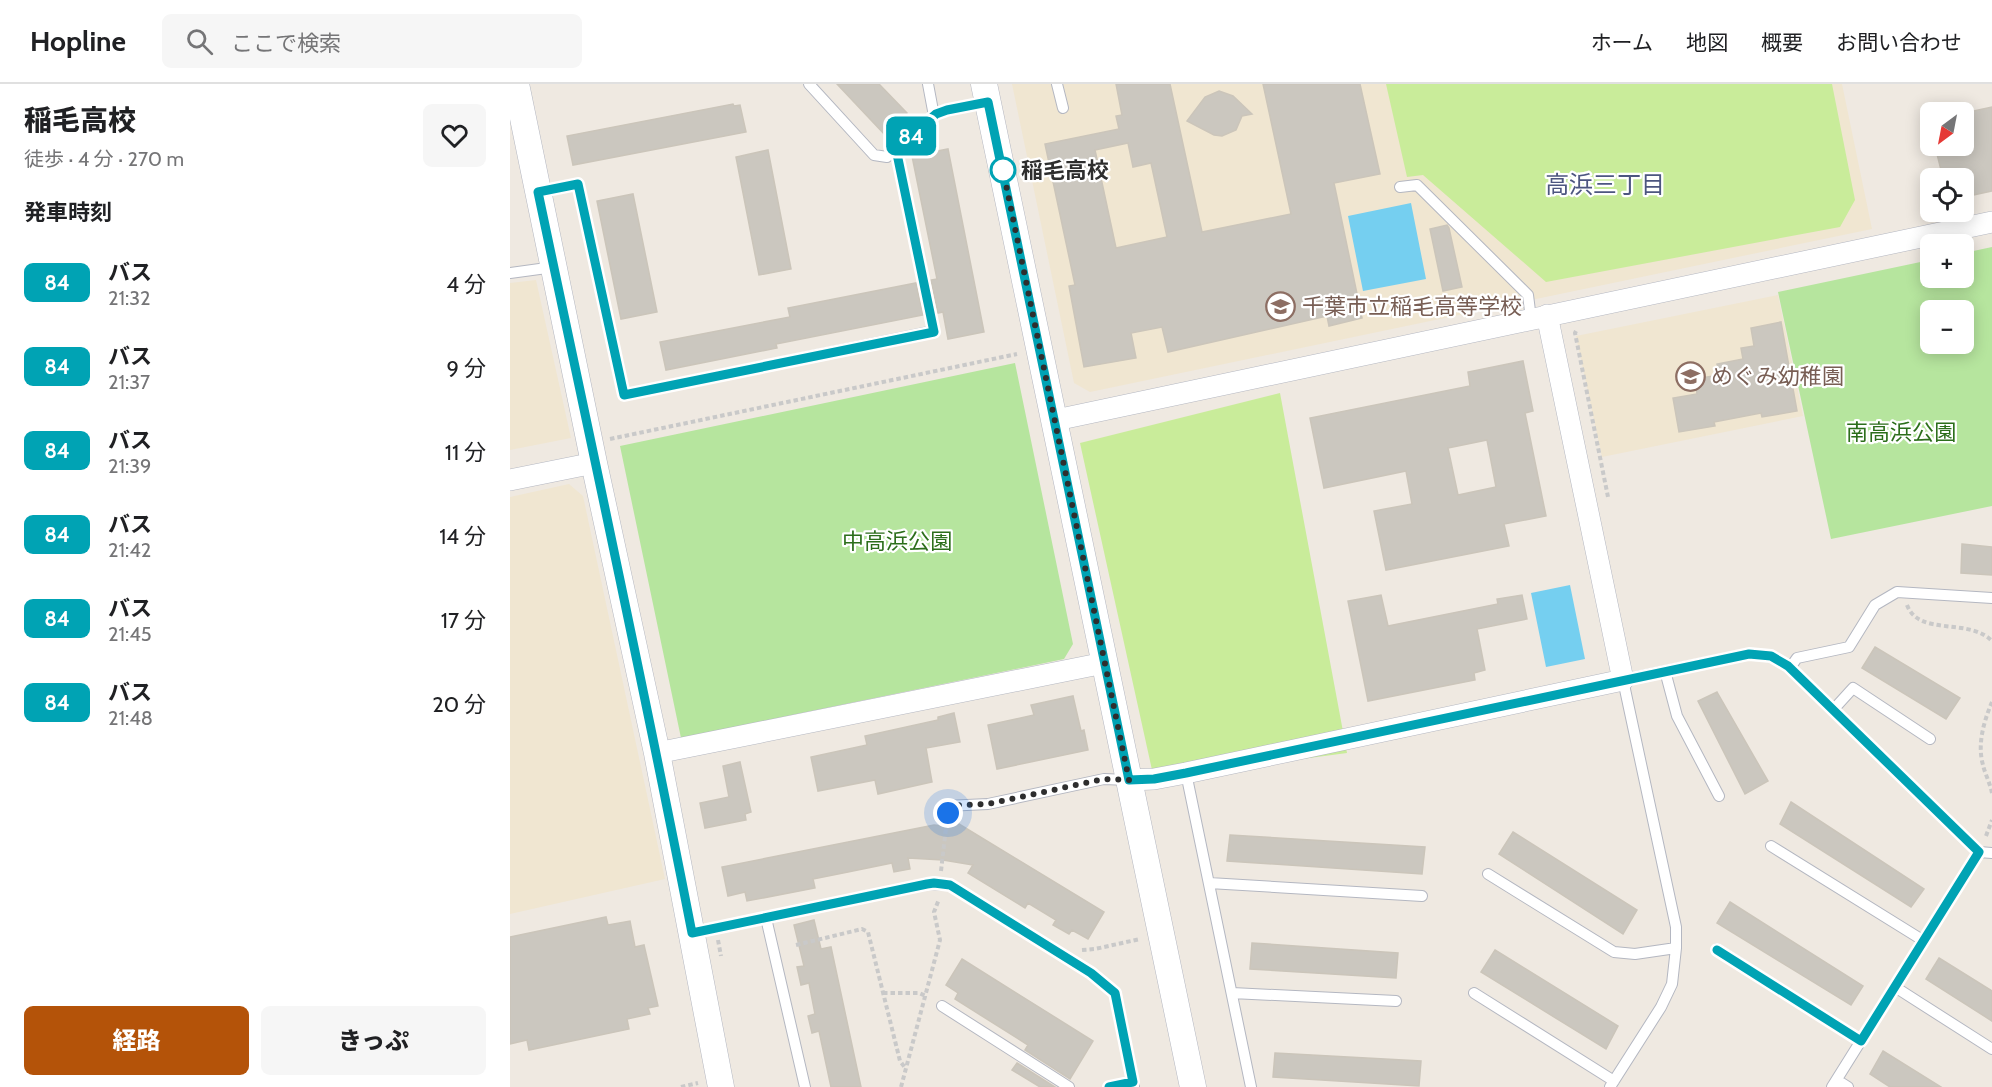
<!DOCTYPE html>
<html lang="ja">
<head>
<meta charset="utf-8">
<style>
	body { margin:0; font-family:Cabin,"Noto Sans JP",sans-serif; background:#f6f6f6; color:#202124; height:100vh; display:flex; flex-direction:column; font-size:22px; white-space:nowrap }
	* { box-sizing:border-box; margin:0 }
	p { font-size:20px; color:#757577 }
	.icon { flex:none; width:33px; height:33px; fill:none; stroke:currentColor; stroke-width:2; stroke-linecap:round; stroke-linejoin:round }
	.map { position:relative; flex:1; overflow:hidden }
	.drawer { display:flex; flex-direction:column; background:#fff; width:510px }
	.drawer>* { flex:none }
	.badge { padding:0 12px; border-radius:9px; font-size:21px; line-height:39px }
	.needle { width:39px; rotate:212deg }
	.tools { position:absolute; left:1410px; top:18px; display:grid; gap:12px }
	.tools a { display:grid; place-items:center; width:54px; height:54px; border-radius:9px; background:#fff; box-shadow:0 3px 15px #0003; font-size:30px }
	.you { position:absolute; width:30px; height:30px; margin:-15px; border:4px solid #fff; border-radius:50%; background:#1a73e8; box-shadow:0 0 0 9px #1a73e833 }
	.map>.badge { position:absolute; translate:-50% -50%; box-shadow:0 0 0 3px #fff }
	h2 { padding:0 24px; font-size:22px; line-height:54px }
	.round { display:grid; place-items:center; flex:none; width:63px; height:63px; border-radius:9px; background:#f6f6f6 }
	.headline { display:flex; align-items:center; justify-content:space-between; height:102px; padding:0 24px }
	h1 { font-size:28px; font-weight:800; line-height:45px }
	.cta { display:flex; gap:12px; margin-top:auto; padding:12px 24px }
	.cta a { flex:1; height:69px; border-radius:9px; background:#b45309; color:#fff; font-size:24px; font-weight:800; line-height:69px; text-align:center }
	.cta a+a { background:#f6f6f6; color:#202124 }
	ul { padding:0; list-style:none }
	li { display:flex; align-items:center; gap:18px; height:84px; padding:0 24px }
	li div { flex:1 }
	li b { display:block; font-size:22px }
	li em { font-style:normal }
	li .badge { min-width:66px; font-weight:700; text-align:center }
	header { display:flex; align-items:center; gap:36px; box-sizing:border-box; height:84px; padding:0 30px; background:#fff; border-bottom:2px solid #e0e0e0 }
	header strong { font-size:28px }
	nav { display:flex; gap:33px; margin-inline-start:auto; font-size:21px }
	.search { width:420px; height:54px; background:#f6f6f6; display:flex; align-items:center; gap:15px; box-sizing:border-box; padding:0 21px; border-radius:9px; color:#757577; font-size:22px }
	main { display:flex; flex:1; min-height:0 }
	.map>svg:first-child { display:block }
</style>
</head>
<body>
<header>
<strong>Hopline</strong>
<div class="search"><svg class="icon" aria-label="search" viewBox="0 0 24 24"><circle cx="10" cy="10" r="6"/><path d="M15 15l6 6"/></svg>ここで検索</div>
<nav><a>ホーム</a><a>地図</a><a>概要</a><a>お問い合わせ</a></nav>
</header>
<main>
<section class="drawer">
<div class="headline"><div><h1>稲毛高校</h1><p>徒歩 · 4 分 · 270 m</p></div><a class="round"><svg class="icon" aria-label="heart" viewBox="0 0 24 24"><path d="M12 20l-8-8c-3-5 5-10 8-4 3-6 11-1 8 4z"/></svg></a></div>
<h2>発車時刻</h2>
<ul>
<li><span class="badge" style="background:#00a3b4;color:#fff">84</span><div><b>バス</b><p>21:32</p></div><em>4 分</em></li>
<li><span class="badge" style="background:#00a3b4;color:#fff">84</span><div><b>バス</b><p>21:37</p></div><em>9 分</em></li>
<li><span class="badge" style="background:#00a3b4;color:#fff">84</span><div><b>バス</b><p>21:39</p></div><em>11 分</em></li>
<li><span class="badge" style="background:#00a3b4;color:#fff">84</span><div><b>バス</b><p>21:42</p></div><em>14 分</em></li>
<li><span class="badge" style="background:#00a3b4;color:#fff">84</span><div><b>バス</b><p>21:45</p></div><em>17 分</em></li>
<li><span class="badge" style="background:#00a3b4;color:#fff">84</span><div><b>バス</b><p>21:48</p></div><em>20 分</em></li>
</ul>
<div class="cta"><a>経路</a><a>きっぷ</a></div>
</section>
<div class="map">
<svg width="1482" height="1003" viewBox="0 0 1482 1003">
	<rect width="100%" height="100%" fill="#efe9e1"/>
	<path fill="#f0e6d1" d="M502,0H1332L1362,145L580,308L564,299Z
		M26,196L61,354L0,366V199Z
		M1268,211L1293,332L1092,373L1066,252Z
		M59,400L73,412L155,795L0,830V413Z"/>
	<path fill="#b6e59e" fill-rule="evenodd" d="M1482,163V422L1321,455L1268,208L1420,176V194H1454V169ZM1420,226H1454V260H1420Z
		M505,279L563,560L554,575L171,654L110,362Z"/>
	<path fill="#c9ec9a" d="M876,0H1322L1345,116L1330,143L1036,198L913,91L897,93Z
		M770,309L837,669L644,695L570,359Z"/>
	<path fill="#75cff0" d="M901,119L916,195L853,207L838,132Z
		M1060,501L1075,575L1036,583L1021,509Z"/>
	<path fill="#cbc7bf" stroke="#cbc5ba" stroke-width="1.5" fill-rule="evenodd" d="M327,0H369L397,29L375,51Z
		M606,0H660L692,148L781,130L753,0H850L870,90L824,99L852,234L819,242L817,232L658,268L652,243L621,249L626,274L574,283L559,202L565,201L535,60L609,45L606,32L612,31ZM618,59L623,83L641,79L657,153L606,164L585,66Z
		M709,7L723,12L742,30L732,32L726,46L712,52L704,51L677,37L695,13Z
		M223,20L224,22L230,21L236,48L63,81L57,52Z
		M1482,23V107L1454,113V94H1433L1425,62H1454V29Z
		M438,65L474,248L438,255L433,228L428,229L421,196L427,195L402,72Z
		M258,66L281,185L249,191L226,73Z
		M123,110L147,228L111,235L87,117Z
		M937,141L939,144L952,203L933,207L920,145Z
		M406,199L413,231L266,260L267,264L156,286L150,258L280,233L278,224Z
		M1271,238L1287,327L1252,333L1251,329L1204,338L1205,342L1169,348L1163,314L1187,310L1185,295L1209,291L1207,280L1233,275L1231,264L1244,262L1241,244Z
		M1013,277L1023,327L1015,329L1036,432L994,440L999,462L876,486L864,427L902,420L896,387L814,404L800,334L960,302L958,288ZM977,356L986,403L948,411L938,364Z
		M1452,460L1482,463V491L1451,489Z
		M871,511L878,542L988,520L987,515L1012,511L1017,535L967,545L975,586L964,589L965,596L858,617L838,517Z
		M1365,563L1450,614L1436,635L1352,584Z
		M1207,608L1258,697L1235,710L1188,617Z
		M563,612L571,647L574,646L578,666L487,685L478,641L524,631L521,621Z
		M444,629L450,658L416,664L422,698L368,710L365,696L308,707L301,673L357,661L355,652L428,636V633Z
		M230,678L241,728L235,730L236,736L195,744L190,719L219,713L213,682Z
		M1281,718L1414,805L1401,823L1270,740Z
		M444,737L594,828L578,855L562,846L559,850L543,841L546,836L518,819L515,824L458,789L463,781L433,776L398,774L400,785L384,788L382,779L338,788L303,795L305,804L237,817L235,808L218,812L212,783L424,741L443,743Z
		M1003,748L1127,826L1113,850L989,770Z
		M720,751L915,763L912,790L717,777Z
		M1220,818L1353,902L1341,921L1207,839Z
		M96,833L98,841L120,837L125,863L134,861L148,922L138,924L140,930L117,935L119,945L19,966L17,956L0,960V853Z
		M304,836L311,865L321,863L351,1003H321L309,947L302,949L298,932L305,930L299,899L291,901L287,883L294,882L284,841Z
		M742,859L888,869L886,894L740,885Z
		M985,866L1108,942L1096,965L971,888Z
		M1429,874L1482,907V937L1416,895Z
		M452,875L583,957L560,995L515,966L518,961L445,915L448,909L436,901Z
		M1373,967L1431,1003H1380L1360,990Z
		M765,969L911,977L909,1002L763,993Z
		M507,979L545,1003H530L502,986Z"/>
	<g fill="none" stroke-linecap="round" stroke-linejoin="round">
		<defs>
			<path id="service" d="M299,0L364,71L377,73L426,30L437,26L478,18
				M418,0L424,32
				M547,0L553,24
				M890,103L907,101L1018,211L1021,235
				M29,108L68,100L114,311L424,247L386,65
				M0,189L44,183
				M1280,584L1287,574L1339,563L1365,521L1387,508L1482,514
				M1155,587L1167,632L1209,712
				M1323,626L1343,604L1420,655
				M676,689L741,1003
				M435,722L478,720L594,695L618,696
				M1261,762L1414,857
				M978,790L1104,868L1125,870L1166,864
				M699,799L912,812
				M256,834L295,1003
				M182,849L417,800L440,801L581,889L605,909L624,1003
				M1207,865L1351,957
				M1385,903L1482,965
				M722,909L886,917
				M964,909L1104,997
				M432,922L559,1003
				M1327,996L1338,1003
				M599,1003L623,998
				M1100,1003L1151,923L1162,900L1166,864V843L1113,596L1239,570L1261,572L1278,582L1469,768L1482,769
				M1322,1003L1469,768"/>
			<path id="minor" d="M546,336L1482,138
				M0,396L84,379
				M147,669L594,579
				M619,696L644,695L676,689L1113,596L1037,231"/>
			<path id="tertiary" d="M6,0L84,379L147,669L211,1003
				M474,0L683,1003"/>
		</defs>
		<use href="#service" stroke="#b4b7c1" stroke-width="12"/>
		<use href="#minor" stroke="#b4b7c1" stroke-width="22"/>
		<use href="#tertiary" stroke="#b4b7c1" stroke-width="27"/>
		<path stroke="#c9c9c9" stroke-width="4" stroke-dasharray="4.5 3" stroke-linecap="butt" d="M1066,247L1065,249L1098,413
			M100,355L507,270
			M1397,521C1409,553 1458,533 1482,557
			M1482,618C1474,637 1467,660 1473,681C1475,690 1480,699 1482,709
			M1476,752L1482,736
			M431,787L437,735
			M208,856L211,872
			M286,861L352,845L358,848L390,977L396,985
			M572,866L585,865L630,855
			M373,909H409L416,912
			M171,1003L188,999
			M391,1003L430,856L424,828L429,815"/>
		<use href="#service" stroke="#fff" stroke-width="10"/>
		<use href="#minor" stroke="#fff" stroke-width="21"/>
		<use href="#tertiary" stroke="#fff" stroke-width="26"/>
	</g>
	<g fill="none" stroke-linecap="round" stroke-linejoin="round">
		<defs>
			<path id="line" d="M599,1003L623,998L605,909L581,889L440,801L424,799L417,800L182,849C134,602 80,355 28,108L68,100L114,311L424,248L386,65L426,30L437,26L478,18L619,696L644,695L676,689L1239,570L1261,572L1278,582L1469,768L1351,957L1207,866"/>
		</defs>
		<use href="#line" stroke="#fff" stroke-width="14"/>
		<use href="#line" stroke="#00a3b4" stroke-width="9"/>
		<path stroke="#2e2e2e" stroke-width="6" stroke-dasharray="0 10.8" d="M438,729L435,722L478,720L594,695L619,696L493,86"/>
	</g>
	<defs>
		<symbol id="school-ring" viewBox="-11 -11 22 22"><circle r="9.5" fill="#fff" stroke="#8d6e63" stroke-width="1.5"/><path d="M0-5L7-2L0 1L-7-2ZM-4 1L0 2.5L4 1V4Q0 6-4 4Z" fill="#8d6e63"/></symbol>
	</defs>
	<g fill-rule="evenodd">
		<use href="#school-ring" x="754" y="206" width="33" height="33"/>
		<use href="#school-ring" x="1164" y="276" width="33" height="33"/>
	</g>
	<circle fill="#fff" stroke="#00a3b4" stroke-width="3" cx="493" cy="86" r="12"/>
	<g text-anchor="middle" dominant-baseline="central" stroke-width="4.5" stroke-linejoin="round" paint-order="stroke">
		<g font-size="22" font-weight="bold" fill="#2e2e2e" stroke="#fff" text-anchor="start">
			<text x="511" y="86">稲毛高校</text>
		</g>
		<g font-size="22" fill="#785e54" stroke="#fff" text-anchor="start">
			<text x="792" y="222">千葉市立稲毛高等学校</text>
			<text x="1201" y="292">めぐみ幼稚園</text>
		</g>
		<g font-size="22" fill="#2c6e1b" stroke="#fff">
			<text x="1391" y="348">南高浜公園</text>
			<text x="387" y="457">中高浜公園</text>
		</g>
		<g font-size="24" fill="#4d5680" stroke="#fff">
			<text x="1095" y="100">高浜三丁目</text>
		</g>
	</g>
</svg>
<div class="tools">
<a><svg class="needle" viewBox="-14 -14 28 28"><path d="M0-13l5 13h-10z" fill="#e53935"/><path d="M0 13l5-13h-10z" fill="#757577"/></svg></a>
<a><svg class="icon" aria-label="locate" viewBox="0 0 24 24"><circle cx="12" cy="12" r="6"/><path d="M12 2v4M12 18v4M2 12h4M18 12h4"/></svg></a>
<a>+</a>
<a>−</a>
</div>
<div class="you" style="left:438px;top:729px"></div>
<b class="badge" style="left:401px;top:52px;background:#00a3b4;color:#fff">84</b>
</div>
</main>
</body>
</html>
